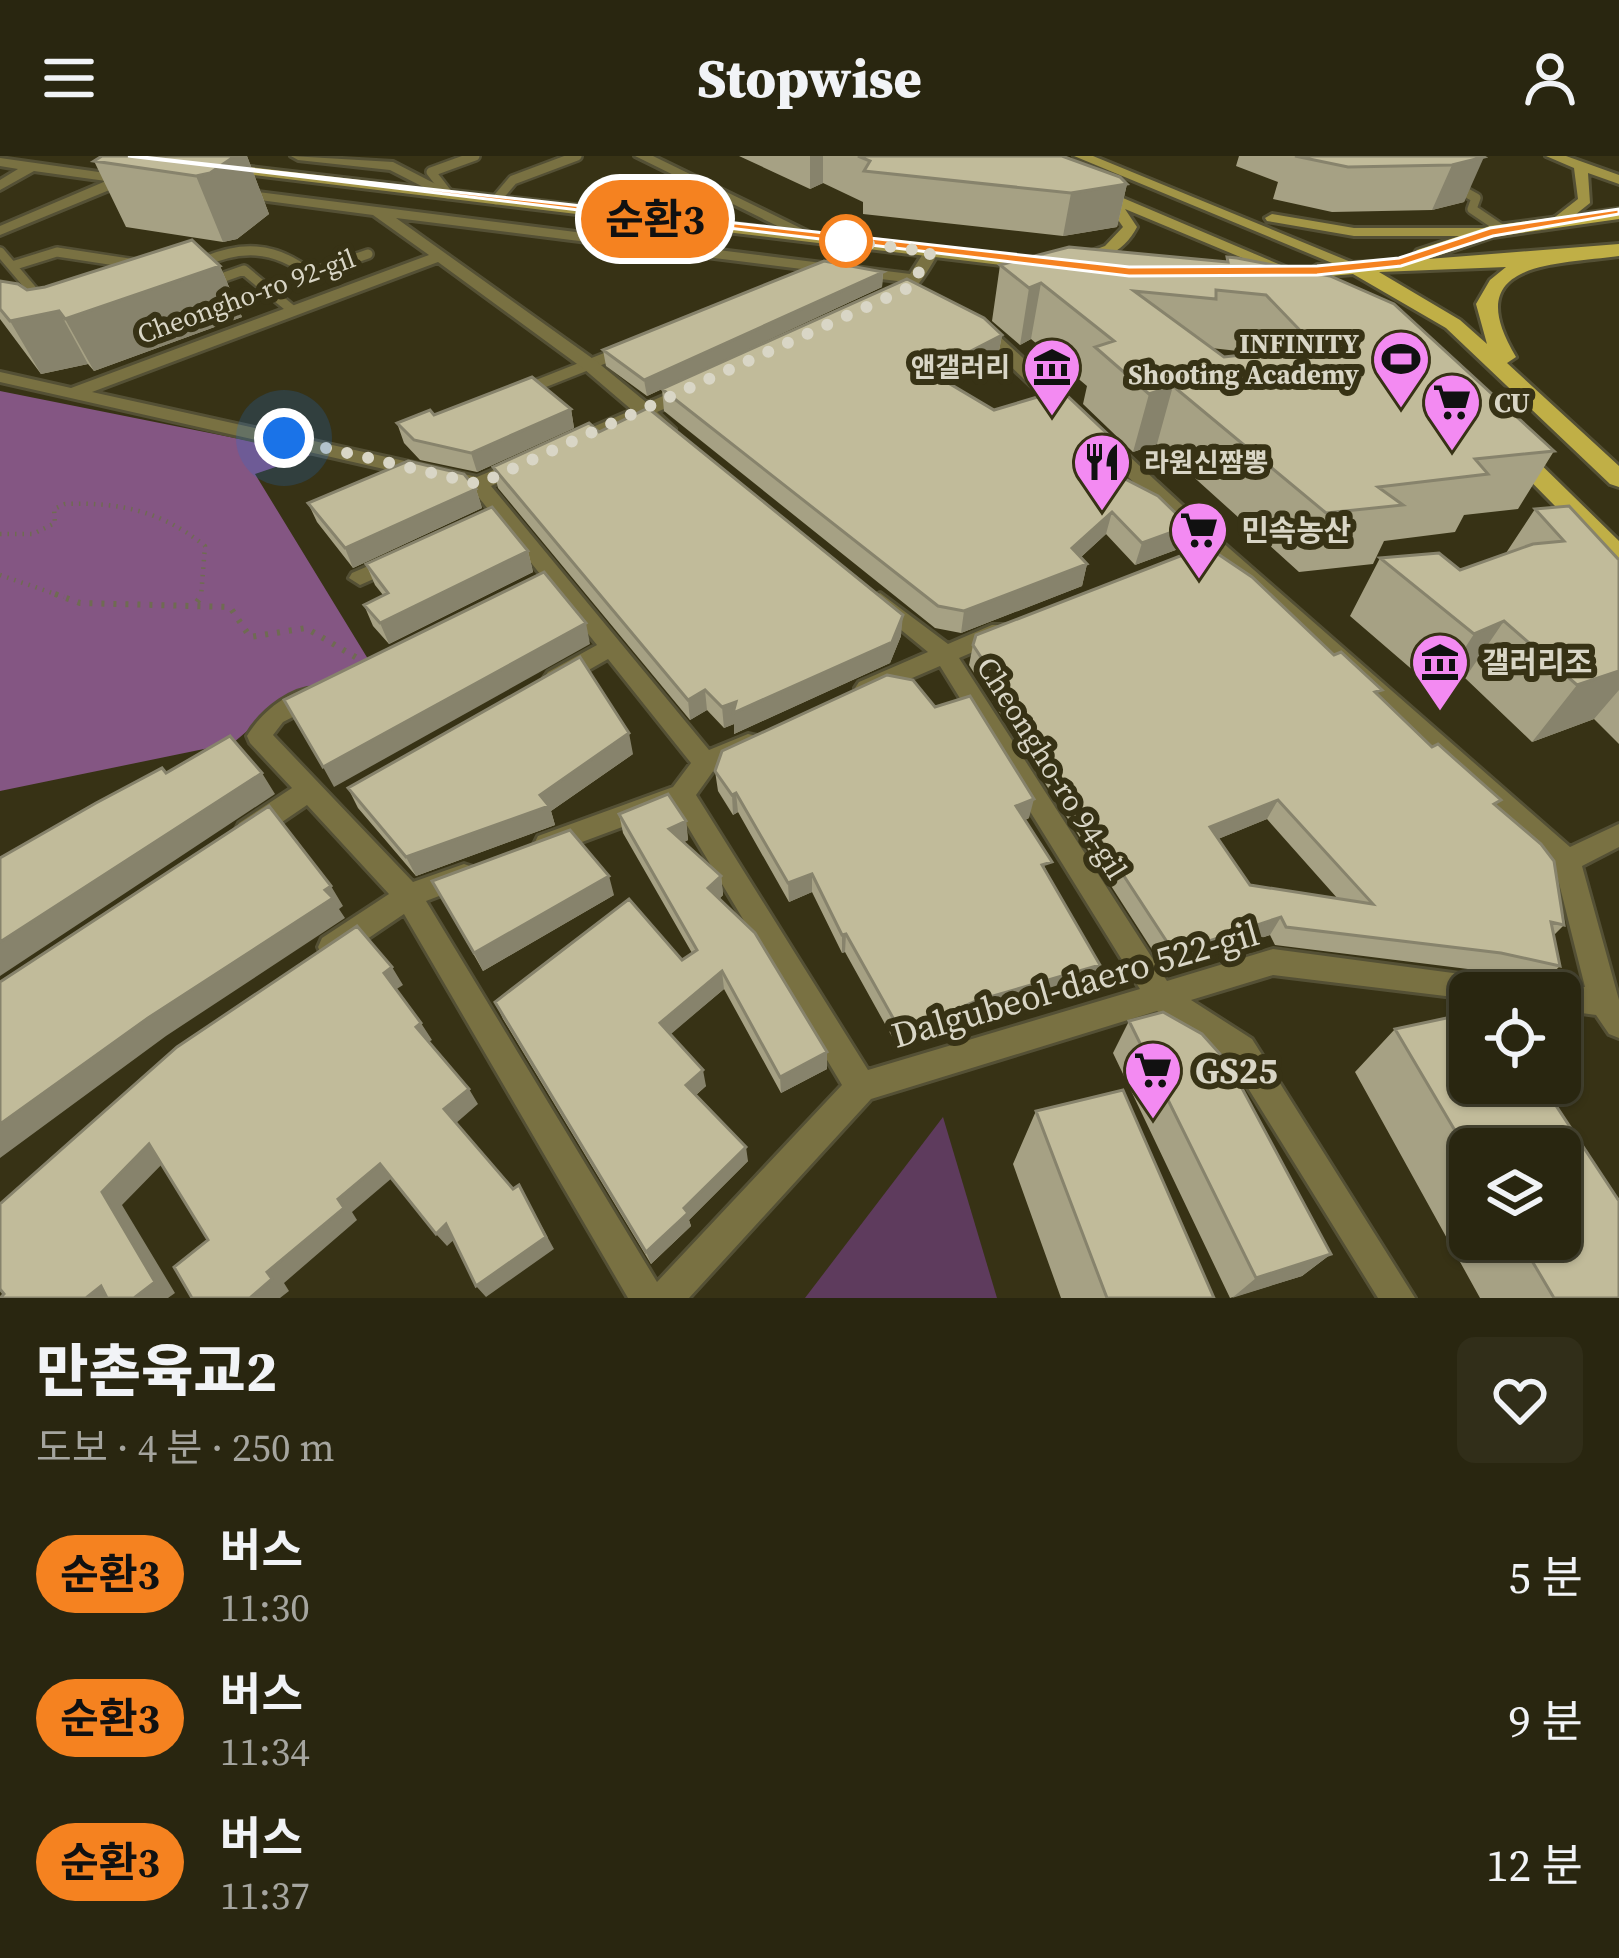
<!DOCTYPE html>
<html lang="ko">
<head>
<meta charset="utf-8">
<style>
	body { margin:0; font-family:"Source Serif 4","Noto Sans KR",serif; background:#312e19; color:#f1f3f6; height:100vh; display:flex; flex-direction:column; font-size:45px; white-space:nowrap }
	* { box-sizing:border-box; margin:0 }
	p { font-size:39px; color:#a5a59f }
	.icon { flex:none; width:66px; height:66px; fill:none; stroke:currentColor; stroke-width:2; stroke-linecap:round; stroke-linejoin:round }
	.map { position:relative; height:1142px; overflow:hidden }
	.side { display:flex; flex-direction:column; background:#292610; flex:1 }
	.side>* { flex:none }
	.badge { padding:0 24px; border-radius:39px; font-size:42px; line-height:78px }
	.tools { position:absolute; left:1449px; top:816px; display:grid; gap:24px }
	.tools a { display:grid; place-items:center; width:132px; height:132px; border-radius:18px; background:#292610; box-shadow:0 3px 9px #0004,0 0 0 3px #454330; font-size:60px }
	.you { position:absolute; width:60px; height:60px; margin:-30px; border:9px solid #fff; border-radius:50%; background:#1a73e8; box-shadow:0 0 0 18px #1a73e833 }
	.map>.badge { position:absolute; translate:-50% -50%; box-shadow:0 0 0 6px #fff }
	.round { display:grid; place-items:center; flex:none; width:126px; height:126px; border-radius:18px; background:#312e19 }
	.headline { display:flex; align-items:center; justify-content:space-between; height:204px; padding:0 36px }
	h1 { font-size:57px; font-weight:800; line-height:90px }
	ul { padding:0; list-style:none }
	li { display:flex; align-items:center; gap:36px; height:144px; padding:0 36px }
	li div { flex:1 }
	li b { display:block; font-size:45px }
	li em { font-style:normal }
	li .badge { min-width:132px; font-weight:700; text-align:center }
	header { display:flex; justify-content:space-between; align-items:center; height:156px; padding:0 36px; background:#292610; font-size:54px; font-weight:800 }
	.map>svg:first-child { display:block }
</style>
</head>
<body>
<header><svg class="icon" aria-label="menu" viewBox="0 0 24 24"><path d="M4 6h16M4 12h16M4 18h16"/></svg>Stopwise<svg class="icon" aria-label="person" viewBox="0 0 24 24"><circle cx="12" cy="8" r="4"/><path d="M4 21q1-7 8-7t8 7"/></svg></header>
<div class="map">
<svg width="1619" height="1142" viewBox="0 0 1619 1142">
	<rect width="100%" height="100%" fill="#373215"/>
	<path fill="#5e3b5d" d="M943,961L997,1142H805Z"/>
	<path fill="#845683" d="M0,235L314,298L255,318L368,503L278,549L233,587L0,635Z"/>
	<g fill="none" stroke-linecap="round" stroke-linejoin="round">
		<defs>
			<path id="lane-far1" d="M1456,31L1476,42L1472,53L1503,74
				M448,38L431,16L475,0
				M496,44L513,24L577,0
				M0,96L34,136
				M199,108C239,89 274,89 310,118L368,98
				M12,110L57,96L142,109
				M210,126L244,114L291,153"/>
			<path id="lane" d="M527,233L618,197"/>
			<path id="street" d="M291,0L393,6L455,38L443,41L390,14L298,4Z
				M635,0H653L819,81L806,84Z
				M0,2L134,21L141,25L134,29L124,28L0,79V70L106,25L34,15L0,34V24L18,13L0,10Z
				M234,33L910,118L926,93H936L939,96C924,120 913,147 880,146V140L905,126L396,62L596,205L647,247L686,230H698V238L657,256L675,273L666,279L643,263L577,292H563V284L632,254L584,213L438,106L92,236L477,321L515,305H529V313L491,330L709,594L748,578L757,580L760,587L757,594L714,614L696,639L868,914L1140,833L940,510L875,538H859L855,532L859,526L928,496L872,450L869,445L880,437L948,488L992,469H1008L1011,475L1008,481L959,502L1167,825L1273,793L1536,828L1540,837H1470V843L1273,819L1191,844L1252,883L1415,1142H1378L1230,903L1157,855L871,943L689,1142H628L404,758L342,800L332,804L322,800L318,791L322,782L389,738L307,649L257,683L248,686L239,683L235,675L239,667L292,632L250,587L247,580C261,556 295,527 324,533L328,539L324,545L283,566L273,579L413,726L464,708L473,711L477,719L473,727L426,745L657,1126L842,929L676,651L547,699L538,696L534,688L538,680L673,631L691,607L608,503L564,528H548L544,522L548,516L597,489L472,333L0,226V216L71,232L429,99L373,59L229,40V34Z
				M972,166H984L1222,386L1570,691L1619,668V691L1582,710L1619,844V882L1609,878L1596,859L1560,854V837H1547L1560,828L1585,831L1555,711L1208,396L972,174Z
				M396,398L406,405L403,410L360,429L349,422L352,417Z"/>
			<path id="secondary" d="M1074,0H1093L1363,111L1349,114Z
				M1546,0H1566L1619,19V28L1588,17L1590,47L1561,70H1551V64L1578,43L1574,12Z
				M225,8L1043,104L1051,109L1043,114L220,15V9Z
				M1087,31H1097L1295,115L1281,118L1125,53L1137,71C1125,95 1101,107 1075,107V101L1105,90L1123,71L1112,55L1087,37Z
				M1272,58L1354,72H1490L1497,76L1490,80H1354L1267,65L1265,62Z"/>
			<path id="primary" d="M1619,53V63L1493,81L1428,103L1619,88V100C1553,109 1458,105 1516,201L1507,207L1619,310V331L1610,328L1446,172L1353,118L1317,121L1307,115L1317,109L1421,103L1414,98L1417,94L1490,70ZM1506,111L1490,124L1476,148L1487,188L1460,164L1379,116Z
				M1511,285L1519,287L1619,385V409L1610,406L1503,297V287Z"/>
		</defs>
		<use href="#lane-far1" stroke="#545035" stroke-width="14"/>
		<use href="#lane" stroke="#545035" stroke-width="15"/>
		<use href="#street" stroke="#545035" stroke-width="6"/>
		<use href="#secondary" stroke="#545035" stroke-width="6"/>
		<use href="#primary" stroke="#545035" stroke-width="6"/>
		<path stroke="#6f6b52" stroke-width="4.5" stroke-dasharray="1.5 6" stroke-linecap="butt" d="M0,378H33L55,367L54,353L65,348C119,346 162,355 205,390L201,441
			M0,419L64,441"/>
		<path stroke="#6f6b52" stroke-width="6" stroke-dasharray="3 9" stroke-linecap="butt" d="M55,438L80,447L230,451L250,481L306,472L369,509
			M197,446L203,438"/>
		<use href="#lane-far1" stroke="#797142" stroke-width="9"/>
		<use href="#lane" stroke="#797142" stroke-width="10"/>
		<use href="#street" fill="#797142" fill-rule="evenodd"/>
		<use href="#secondary" fill="#a19446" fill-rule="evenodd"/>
		<use href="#primary" fill="#c0af46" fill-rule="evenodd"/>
		<path stroke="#6f6b52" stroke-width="4.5" stroke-dasharray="1.5 6" stroke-linecap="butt" d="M620,86L653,38"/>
	</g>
	<path fill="#a6a184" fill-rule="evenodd" d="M102,0H247L269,58L237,83L223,86L126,71L94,5Z
		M739,0H1062L1127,28L1117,71L1063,80L863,58V46L823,27L810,33Z
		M1239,0H1482L1464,46L1432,54L1332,56L1273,43L1278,26L1236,10Z
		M1227,101L1554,295L1518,353L1464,359L1455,376L1384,385L1373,408L1299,416L1157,288L1133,296L1083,248L1087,230L1031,183L1020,189L992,165L1000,109L1226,106ZM1211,192L1247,196L1249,198L1224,201Z
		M220,110L242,161L94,215L88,208L41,218L0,163V125L27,134Z
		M883,116L882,131L647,240L606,210L603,194Z
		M1002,179L998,200L948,227L994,254L1116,286L1110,308L1105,313L1189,370L1181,392L1135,409L1106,378L1081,401L1087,408L1082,430L961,477L935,472L664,255L662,233Z
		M571,253L574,272L477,316L420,304L404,287L397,267L434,259Z
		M599,276L901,480L890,507L734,578V568L724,572L707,554L690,564L498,332L493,311Z
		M476,333L482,352L353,412L317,366L308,347Z
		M1535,353L1619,404V588L1594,563L1532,586L1465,522L1437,535L1350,460L1380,402L1460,414L1506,397Z
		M528,395L533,416L389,488L373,470L364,449L383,439L375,429L366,408Z
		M973,489L1334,499L1496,650L1564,769L1554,779L1560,810L1542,827L1484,815L1275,789L1270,779L1169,812L1162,809L969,509ZM1267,663L1338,743L1250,729L1218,683Z
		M633,598L551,655L555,669L416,720L358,652L348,632Z
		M715,615L1029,662L1025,664L1093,826L972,862L900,895L845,796L842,797L812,736L789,746L738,656L733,659L718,635Z
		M619,658L686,665L688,684L684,686L721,720L723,739L719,743L827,913L781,937L724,833L670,878L706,930L696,939L748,1005L689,1064L691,1070L651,1108L503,863L495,846L682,804L692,797L623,677Z
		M432,725L614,739L483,815Z
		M1129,865L1331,1098L1302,1120L1230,1142L1113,897Z
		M1395,873L1619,1142H1480L1355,916ZM1470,993L1560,1083H1470Z
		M1036,955L1214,1142H1061L1013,1008Z"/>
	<path fill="#87836c" d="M235,0H247L269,58L237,83L223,86L196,20Z
		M810,0H823V27L810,33Z
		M1484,1L1464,46L1432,54L1452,9Z
		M1127,28L1117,71L1063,80L1071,37Z
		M220,110L242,161L94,215L65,163Z
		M883,116L882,131L647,240L644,224Z
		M1041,127L1031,183L1020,189L1029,132Z
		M59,155L88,208L41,218L10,165Z
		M1002,179L998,200L928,237L930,216Z
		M1173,230L1157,288L1133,296L1149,238Z
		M571,253L574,272L477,316L471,297Z
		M1116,286L1110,308L1087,328L1092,306Z
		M476,333L482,352L353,412L345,392Z
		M1112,356L1106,378L1067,414L1072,392Z
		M1189,370L1181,392L1135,409L1142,387Z
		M528,395L533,416L389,488L380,467Z
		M1087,408L1082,430L961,477L964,455Z
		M903,459L901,480L890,507L734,578V568L724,572L722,551Z
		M1504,465L1465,522L1437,535L1474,478Z
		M586,467L590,488L334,631L323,611Z
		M1619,515V534L1594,563L1532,586L1577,529Z
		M705,534L707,554L690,564L688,544Z
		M629,577L633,598L551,655L555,669L416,720L406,701L540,639Z
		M262,617L275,638L0,820V786Z
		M736,637L738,656L733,659L732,639Z
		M1034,643L1029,662L1011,669L1016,650Z
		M1278,644L1267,663L1201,690L1210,671Z
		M686,665L688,684L672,692L669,673Z
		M812,718V736L789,746L788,727Z
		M609,720L614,739L483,815L474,797Z
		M721,720L723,739L711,751L708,732Z
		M331,730L343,750L339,753L345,762L166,880L0,1002V968Z
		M1281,761L1270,779L1169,812L1179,795Z
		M846,778L845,796L842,797V779Z
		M1100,809L1093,826L972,862L900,895L902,878L976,845Z
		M392,811L403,829L395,834L384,817Z
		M722,815L724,833L664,884L660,867Z
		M421,867L432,884L427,887L416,871Z
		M827,896V913L781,937L780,921Z
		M703,914L706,930L689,945L686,929Z
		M469,933L478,948L455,968L444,953Z
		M149,988L168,1002L122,1049L175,1137L168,1142H134L102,1036Z
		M746,991L748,1005L689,1064L691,1070L651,1108L646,1096L684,1052Z
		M380,1008L392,1022L352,1056L357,1064L284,1127L289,1135L280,1142H250L267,1116L338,1043Z
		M519,1029L554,1093L486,1141L476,1130Z
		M446,1068L457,1081L447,1090L436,1078Z
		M1331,1098L1302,1120L1232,1142L1256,1122Z
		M101,1130L121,1142H86Z"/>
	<path fill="#c1bb9a" stroke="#87836c" stroke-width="3" fill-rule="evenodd" d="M102,0H235L210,17L196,20L94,5Z
		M858,0H1062L1120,21L1127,28L1071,37L864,15L870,5Z
		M1295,0H1482L1484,1L1452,9L1348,11Z
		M192,84L220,110L65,163L59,155L10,165L0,153V125L18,128L27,134L45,131Z
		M1069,91L1228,106L1227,101L1237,102L1330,120L1394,148L1554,295L1475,303L1488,318L1378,331L1403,349L1326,357L1173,230L1149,238L1095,191L1114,185L1041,127L1029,132L1000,109ZM1216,134L1266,139L1316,191L1224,201L1134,135L1216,143Z
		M824,105L883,116L644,224L603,194Z
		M907,123L984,162L1002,179L930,216L994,254L1061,234L1116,286L1092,306L1158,340L1189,370L1142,387L1112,356L1072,392L1087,408L964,455L938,450L662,233Z
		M532,221L571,253L471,297L414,284L397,267L430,254L434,259Z
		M648,252L903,459L892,486L733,557L736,546L722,551L705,534L688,544L493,311L589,267L599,276Z
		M408,305L464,318L476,333L345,392L308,347Z
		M1569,350L1619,404V515L1577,529L1504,465L1474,478L1380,402L1439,397L1460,414L1533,388L1564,385L1535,353Z
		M492,351L528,395L380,467L364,449L388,437L366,408Z
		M1206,390L1252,421L1334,499L1341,496L1382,534L1375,536L1432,591L1438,588L1501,644L1494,648L1541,688L1554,705L1564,769L1551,766L1560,810L1501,797L1286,771L1281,761L1179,795L1171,792L973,489L976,479ZM1278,644L1373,748L1250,729L1210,671Z
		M544,416L586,467L323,611L284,544Z
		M580,501L629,577L540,639L549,650L406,701L348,632Z
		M887,519L913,524L935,551L970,540L1034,643L1016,650L1052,706L1042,709L1100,809L976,845L902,878L846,778L842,779L812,718L788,727L736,637L732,639L715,615L722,595Z
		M230,580L262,617L0,786V702L96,647L162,612L166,617Z
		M668,638L686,665L669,673L721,720L708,732L755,777L827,896L780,921L722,815L660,867L703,914L686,929L746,991L684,1052L688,1057L646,1096L495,846L629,743L682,804L697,794L619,658Z
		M269,650L331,730L325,734L333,742L148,862L0,968V826Z
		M570,674L609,720L474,797L432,725Z
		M357,770L392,811L384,817L421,867L416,871L469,933L444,953L513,1033L519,1029L546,1081L476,1130L446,1068L436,1078L380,1008L338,1043L344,1052L267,1116L272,1123L250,1142H192L174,1111L208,1084L149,988L102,1036L155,1126L134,1142H107L101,1130L86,1142H0L4,1138L0,1133V1048L177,891Z
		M1163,856L1202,878L1229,908L1331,1098L1256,1122L1129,865Z
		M1470,857V927H1541L1619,1045V1142H1554L1519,1083H1560V993H1470V1000L1395,873Z
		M1123,934L1214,1142H1107L1036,955Z"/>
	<path fill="#f58220" stroke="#fff" stroke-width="3" d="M128,0H134L1129,111L1317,110L1399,102L1490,72L1619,53V58L1493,80L1401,110L1317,119L1129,120Z"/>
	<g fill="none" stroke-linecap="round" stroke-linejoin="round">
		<path stroke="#d9d6c6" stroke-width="12" stroke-dasharray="0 21.6" d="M284,282L479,328L910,131L931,96L846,85"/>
	</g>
	<defs>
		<symbol id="stadium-pin" viewBox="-11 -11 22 30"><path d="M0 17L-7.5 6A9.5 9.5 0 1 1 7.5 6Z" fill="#f38af2" stroke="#373215"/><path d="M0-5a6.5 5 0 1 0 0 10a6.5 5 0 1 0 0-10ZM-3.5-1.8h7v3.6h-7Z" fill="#111"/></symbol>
		<symbol id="museum-pin" viewBox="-11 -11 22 30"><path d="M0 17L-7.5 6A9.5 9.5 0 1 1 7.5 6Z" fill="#f38af2" stroke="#373215"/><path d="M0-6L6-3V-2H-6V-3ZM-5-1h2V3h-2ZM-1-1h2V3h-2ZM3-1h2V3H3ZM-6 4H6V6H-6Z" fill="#111"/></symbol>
		<symbol id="supermarket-pin" viewBox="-11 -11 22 30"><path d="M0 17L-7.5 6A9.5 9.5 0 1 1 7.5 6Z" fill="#f38af2" stroke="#373215"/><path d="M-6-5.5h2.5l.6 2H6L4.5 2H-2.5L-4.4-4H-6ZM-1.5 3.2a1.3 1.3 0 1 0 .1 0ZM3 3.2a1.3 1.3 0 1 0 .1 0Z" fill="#111"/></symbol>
		<symbol id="restaurant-pin" viewBox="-11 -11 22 30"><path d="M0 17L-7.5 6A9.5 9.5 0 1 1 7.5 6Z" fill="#f38af2" stroke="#373215"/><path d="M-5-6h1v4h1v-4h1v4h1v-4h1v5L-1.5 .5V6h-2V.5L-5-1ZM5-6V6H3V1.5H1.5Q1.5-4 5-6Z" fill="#111"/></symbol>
	</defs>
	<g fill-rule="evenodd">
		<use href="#stadium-pin" x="1368" y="170" width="66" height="90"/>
		<use href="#museum-pin" x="1019" y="178" width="66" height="90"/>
		<use href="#supermarket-pin" x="1419" y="213" width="66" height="90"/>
		<use href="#restaurant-pin" x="1069" y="273" width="66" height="90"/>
		<use href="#supermarket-pin" x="1166" y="341" width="66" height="90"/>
		<use href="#museum-pin" x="1407" y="473" width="66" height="90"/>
		<use href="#supermarket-pin" x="1120" y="881" width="66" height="90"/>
	</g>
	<circle fill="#fff" stroke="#f58220" stroke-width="6" cx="846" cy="85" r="24"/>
	<g text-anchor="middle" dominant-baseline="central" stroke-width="12" stroke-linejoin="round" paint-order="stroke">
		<g font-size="27" fill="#d9d6c6" stroke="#373215">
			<text transform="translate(246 140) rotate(-20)">Cheongho-ro 92-gil</text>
		</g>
		<g font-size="27" font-weight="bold" fill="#d9d6c6" stroke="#373215" text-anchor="end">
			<text x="1359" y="187">INFINITY<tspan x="1359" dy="31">Shooting Academy</tspan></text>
			<text x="1010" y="211">앤갤러리</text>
			<text x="1494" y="246" text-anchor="start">CU</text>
			<text x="1144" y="306" text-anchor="start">라원신짬뽕</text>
		</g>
		<g font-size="30" font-weight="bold" fill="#d9d6c6" stroke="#373215" text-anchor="start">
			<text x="1241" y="374">민속농산</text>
			<text x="1482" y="506">갤러리조</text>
		</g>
		<g font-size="30" fill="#d9d6c6" stroke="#373215">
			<text transform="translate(1052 612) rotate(58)">Cheongho-ro 94-gil</text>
		</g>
		<g font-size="36" fill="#d9d6c6" stroke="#373215">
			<text transform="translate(1075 828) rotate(-16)">Dalgubeol-daero 522-gil</text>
		</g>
		<g font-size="36" font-weight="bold" fill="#d9d6c6" stroke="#373215" text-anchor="start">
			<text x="1195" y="914">GS25</text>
		</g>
	</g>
</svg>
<div class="tools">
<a><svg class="icon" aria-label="locate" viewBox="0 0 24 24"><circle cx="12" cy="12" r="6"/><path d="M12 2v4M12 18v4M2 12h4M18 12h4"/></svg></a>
<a><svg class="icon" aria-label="layers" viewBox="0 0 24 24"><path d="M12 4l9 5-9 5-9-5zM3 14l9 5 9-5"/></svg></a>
</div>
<div class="you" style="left:284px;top:282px"></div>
<b class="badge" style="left:655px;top:63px;background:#f58220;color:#111">순환3</b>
</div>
<section class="side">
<div class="headline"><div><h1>만촌육교2</h1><p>도보 · 4 분 · 250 m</p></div><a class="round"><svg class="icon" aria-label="heart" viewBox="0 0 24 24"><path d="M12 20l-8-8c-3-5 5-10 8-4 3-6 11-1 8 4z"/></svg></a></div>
<ul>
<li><span class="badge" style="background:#f58220;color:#111">순환3</span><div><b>버스</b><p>11:30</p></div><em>5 분</em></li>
<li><span class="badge" style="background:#f58220;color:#111">순환3</span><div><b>버스</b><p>11:34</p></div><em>9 분</em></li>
<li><span class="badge" style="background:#f58220;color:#111">순환3</span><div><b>버스</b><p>11:37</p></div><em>12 분</em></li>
</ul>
</section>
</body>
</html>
